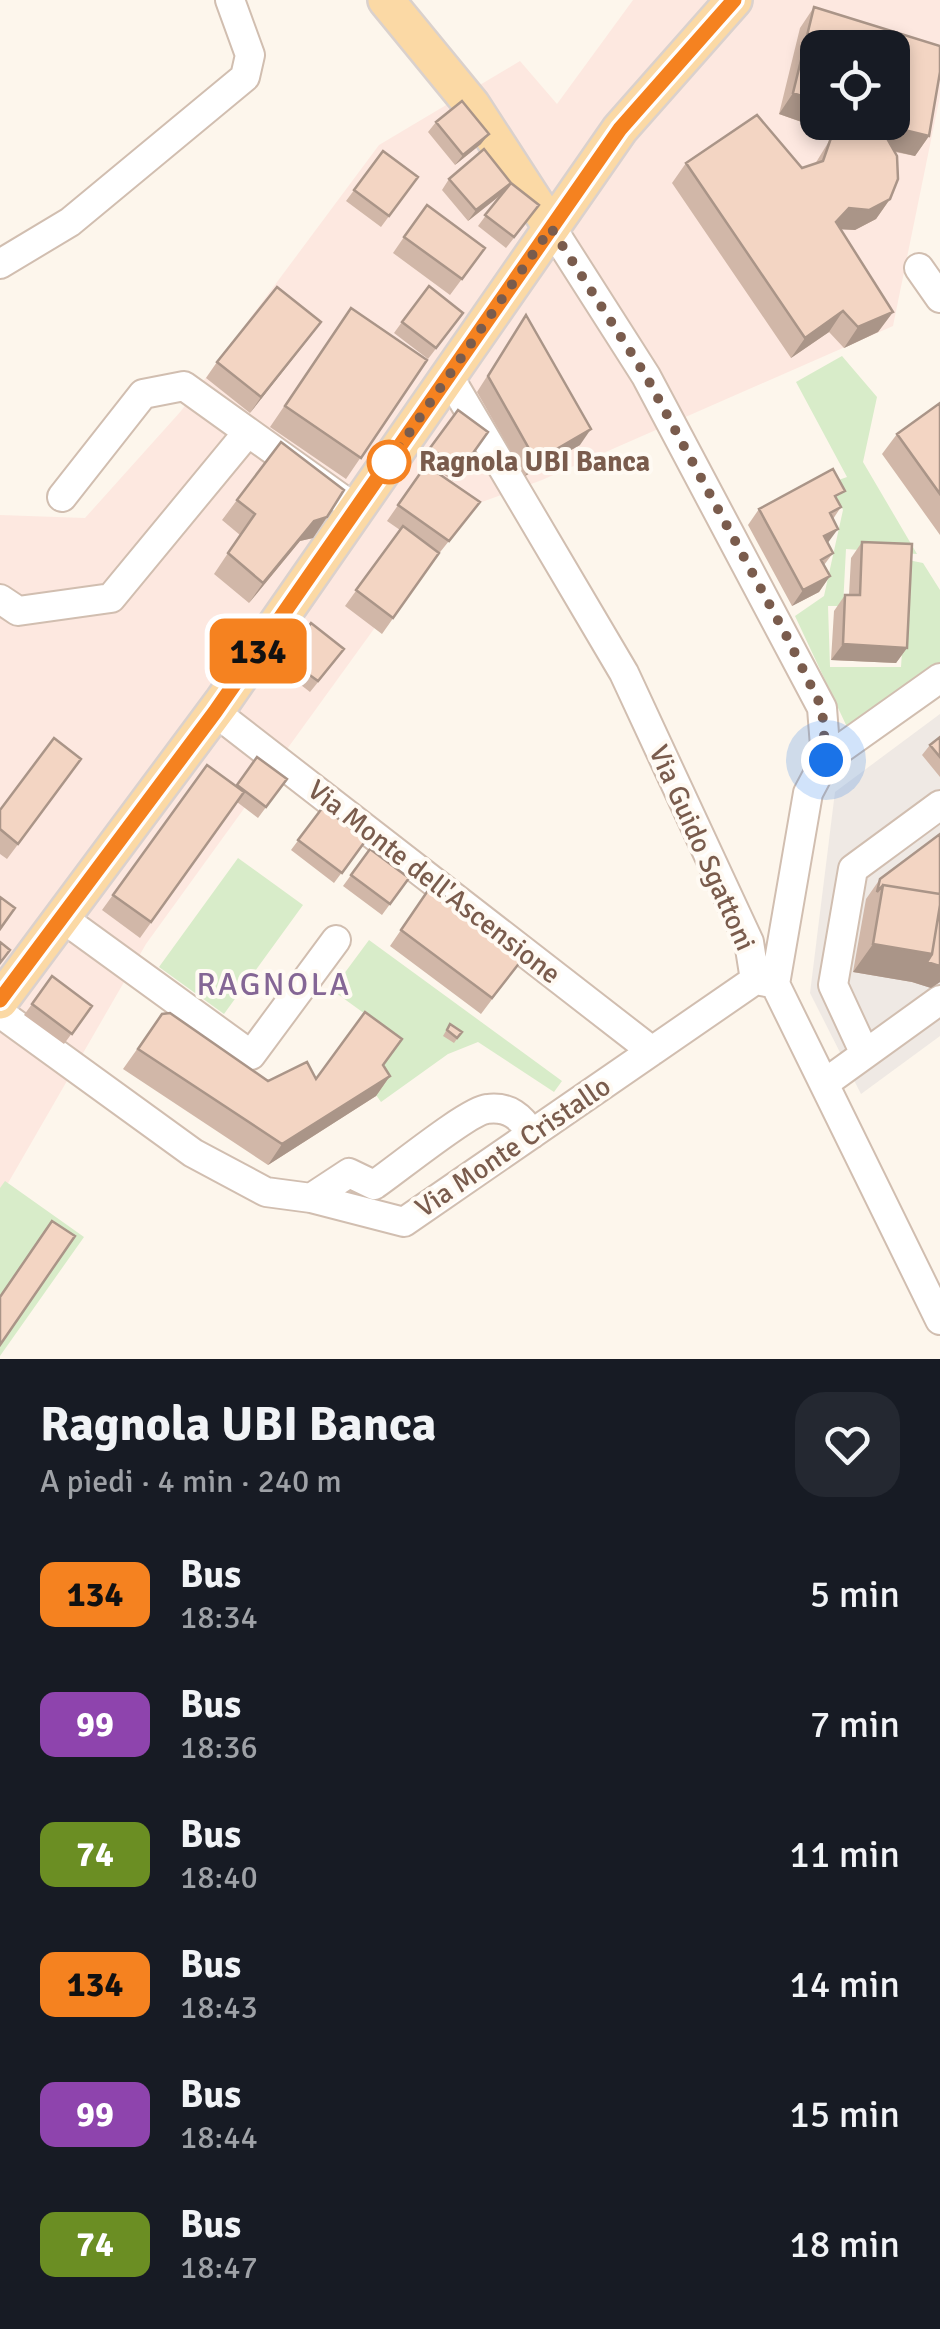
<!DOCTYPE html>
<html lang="it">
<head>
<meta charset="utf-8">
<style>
	body { margin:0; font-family:Signika,sans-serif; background:#242831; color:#f1f3f6; height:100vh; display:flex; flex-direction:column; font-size:38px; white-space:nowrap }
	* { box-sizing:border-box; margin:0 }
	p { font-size:32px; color:#9ea1a6 }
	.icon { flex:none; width:55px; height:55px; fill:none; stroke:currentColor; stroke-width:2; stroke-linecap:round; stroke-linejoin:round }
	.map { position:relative; height:1359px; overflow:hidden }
	.panel { display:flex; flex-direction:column; background:#171b24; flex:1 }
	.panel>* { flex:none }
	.badge { padding:0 20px; border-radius:15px; font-size:35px; line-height:65px }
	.fabs { position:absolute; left:800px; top:30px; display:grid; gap:20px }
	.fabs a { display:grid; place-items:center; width:110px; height:110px; border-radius:20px; background:#171b24; box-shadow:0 5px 15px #0003; font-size:50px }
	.you { position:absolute; width:50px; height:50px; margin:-25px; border:8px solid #fff; border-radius:50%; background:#1a73e8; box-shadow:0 0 0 15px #1a73e833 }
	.map>.badge { position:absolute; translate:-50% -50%; box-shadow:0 0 0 5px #fff }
	.round { display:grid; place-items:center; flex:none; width:105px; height:105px; border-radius:30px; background:#242831 }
	.headline { display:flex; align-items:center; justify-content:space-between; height:170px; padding:0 40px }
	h1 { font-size:48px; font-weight:700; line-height:75px }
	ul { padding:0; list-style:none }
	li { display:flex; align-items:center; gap:30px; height:130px; padding:0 40px }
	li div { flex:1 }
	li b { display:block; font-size:38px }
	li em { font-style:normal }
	li .badge { min-width:110px; font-weight:700; text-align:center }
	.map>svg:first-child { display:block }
</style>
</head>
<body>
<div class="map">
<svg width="940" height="1359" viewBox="0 0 940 1359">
	<rect width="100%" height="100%" fill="#fdf6ec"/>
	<path fill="#fde8e0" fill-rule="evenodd" d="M633,0H940V96L893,326L542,480L460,510L146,944L0,1197V515L85,518L181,411L379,145L520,61L557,104ZM818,48H892V122H818Z"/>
	<path fill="#efe9e4" d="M940,714V1036L861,1094L810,993L835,792Z"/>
	<path fill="#d8ecc9" d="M842,356L877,397L863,462L917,554L846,549L843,606H828L830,667H901L908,560L923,563L940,590V665L847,727L795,616L824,596L843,510L830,483L847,477L796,382Z
		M238,858L303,905L224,1014L159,967Z
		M369,940L562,1081L554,1092L478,1042L448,1054L381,1102L369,1085L401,1040L332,990Z
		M5,1181L84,1237L0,1356V1188Z"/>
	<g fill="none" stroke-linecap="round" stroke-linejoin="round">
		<defs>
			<path id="minor" d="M551,227L646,376L822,708L826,759L808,793L775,984
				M0,264L70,222L245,77L250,55L230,0
				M919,268L940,298
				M448,375L624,673L749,942L755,980L772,983
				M62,497L143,394L184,386L248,432
				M0,599L18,611L111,598L248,432L357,510
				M215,712L652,1051
				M826,759L940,678
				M61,917L251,1055L336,940
				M775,984L940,1320
				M0,1013L193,1153L266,1192L311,1198L404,1222L755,980
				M865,1054L833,985L853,869L940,805
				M825,1083L940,1000
				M311,1198L349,1173L374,1185C395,1171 468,1111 487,1109C509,1106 521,1117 532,1134"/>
			<path id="major" d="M386,0L472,105L551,227
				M0,1001L223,701L620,129L734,0"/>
		</defs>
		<use href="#minor" stroke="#d1beb0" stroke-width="32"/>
		<use href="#major" stroke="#dad1cd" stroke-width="40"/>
		<use href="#minor" stroke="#fff" stroke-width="28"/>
		<use href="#major" stroke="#fbd9a5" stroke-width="35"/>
	</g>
	<path fill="#d1b7a8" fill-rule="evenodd" d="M814,7L940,46V72L929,136L915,156L895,152L897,156L898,179L890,199L876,219L855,230L841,229L893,312L878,332L844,348L829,332L791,358L672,183L686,163L757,115L802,168L815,164L831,138L838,135L779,114L800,28ZM818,48H892V122H818Z
		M436,122L481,144L455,165L428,132Z
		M484,149L532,215L506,248L478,226L501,195L468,221L442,190L449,179Z
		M383,151L418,177L381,227L346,201Z
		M404,237L485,248L450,295L393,253Z
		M351,308L427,360L346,479L270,427Z
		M463,313L428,359L394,333L402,322Z
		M526,315L580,445L525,476L477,392Z
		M321,322L250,413L206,378L217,362Z
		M940,403V535L882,454L897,434Z
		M458,410L488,432L453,481L422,459Z
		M426,465L480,502L437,556L382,634L345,606L400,530L387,521Z
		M237,500L327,517L313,538L300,541L249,603L214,574L240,535L222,520Z
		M838,500L841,507L833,519L827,543L833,553L824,565L830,576L819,592L792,606L748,525L759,509Z
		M862,542L907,648L896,663L831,660L834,611L845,595H849L851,558Z
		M311,623L336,660L310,692L279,668Z
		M940,737V777L922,755L930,745Z
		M257,757L287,779L258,818L237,802L140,938L102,910L207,765L236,786Z
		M70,775L7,859L0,854V810Z
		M323,807L366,840L334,883L291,850Z
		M940,834V982L931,988L912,982L853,972L866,899L880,879Z
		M370,849L409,878L382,915L343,886Z
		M431,886L524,957L481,1014L390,946Z
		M32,1004L92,1006L64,1044L24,1015Z
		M162,1014L268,1081L316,1079L383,1066L390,1076L376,1096L268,1165L123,1069Z
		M450,1024L462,1032L454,1043L443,1036Z"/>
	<path fill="#aa9588" d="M793,93L818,102V122H847L839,135L779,114Z
		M896,128L929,136L915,156L881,148Z
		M489,134L481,144L455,165L463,155Z
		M511,183L503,193L468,221L476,210Z
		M890,199L876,219L855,230L834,229L836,222L849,208Z
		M843,311L829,332L791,358L805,338Z
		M893,312L878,332L844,348L858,327Z
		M321,322L310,337L250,413L261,397Z
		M591,429L580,445L525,476L536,461Z
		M327,517L313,538L300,541L249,603L263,583L314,521Z
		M838,529L827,544L824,536Z
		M830,576L819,592L792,606L803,590Z
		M843,644L907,648L896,663L831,660Z
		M873,944L932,954L940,966V982L931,988L912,982L853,972Z
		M390,1076L376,1096L268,1165L282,1144Z"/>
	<path fill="#f3d5c3" stroke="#aa9588" stroke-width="2.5" d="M814,7L940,46V72L929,136L896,128L888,140L897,156L898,179L890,199L869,210L849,208L836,222L893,312L858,327L843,311L805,338L686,163L757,115L802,168L823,161L831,138L856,125L855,122H892V48H818V102L793,93Z
		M462,101L489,134L463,155L436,122Z
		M484,149L511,183L539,205L514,237L485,215L511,183L476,210L449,179Z
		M383,151L418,177L389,216L354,190Z
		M427,205L485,248L462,279L404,237Z
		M429,286L463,313L436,348L402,322Z
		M277,287L321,322L261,397L217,362Z
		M351,308L427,360L361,458L285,406Z
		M526,315L591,429L536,461L488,376Z
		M940,403V494L897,434Z
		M458,410L488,432L461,470L430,448Z
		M281,442L344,490L327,517L314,521L263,583L228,553L255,514L237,500Z
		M426,465L480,502L449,541L398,505Z
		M833,469L845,491L835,496L841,507L830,513L838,529L824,536L833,553L821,560L830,576L803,590L759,509Z
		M403,526L439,553L393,618L356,590Z
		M862,542L912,544L907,648L843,644L845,595H860Z
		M311,623L344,649L318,681L286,658Z
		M940,737V757L930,745Z
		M54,738L81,759L18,844L0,829V810Z
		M257,757L287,779L266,807L237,785Z
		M207,765L244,792L151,922L113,895Z
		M323,807L366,840L342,873L298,840Z
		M940,834V894L883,885L877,892L880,879Z
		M370,849L409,878L390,904L351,875Z
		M883,885L940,894V905L932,954L873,944Z
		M431,886L524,957L492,998L401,930Z
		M0,897L15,908L0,929Z
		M940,905V966L927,962L932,954Z
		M0,942L10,950L0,963Z
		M52,976L92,1006L72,1034L32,1004Z
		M365,1012L402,1039L383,1065L390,1076L282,1144L138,1049L162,1014L170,1013L268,1081L307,1062L316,1079Z
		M450,1024L462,1032L457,1038L447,1030Z
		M52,1221L75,1236L0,1345V1297Z"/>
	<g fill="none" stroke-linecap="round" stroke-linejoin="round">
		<defs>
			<path id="line" d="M0,1000L215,712L620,129L734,0"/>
		</defs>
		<use href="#line" stroke="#fff" stroke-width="22"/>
		<use href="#line" stroke="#f58220" stroke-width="15"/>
		<path stroke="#7a5c4d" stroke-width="10" stroke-dasharray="0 18" d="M389,462L551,228L646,376L787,637L822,708L826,760"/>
	</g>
	<circle fill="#fff" stroke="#f58220" stroke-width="5" cx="389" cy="462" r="20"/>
	<g text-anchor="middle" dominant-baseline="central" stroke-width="8" stroke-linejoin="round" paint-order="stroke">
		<g font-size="28" font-weight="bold" fill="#7a5c4d" stroke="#fffaf3" text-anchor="start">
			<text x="419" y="462">Ragnola UBI Banca</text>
		</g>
		<g font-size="28" fill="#7a5c4d" stroke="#fffaf3">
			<text transform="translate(702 848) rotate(66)">Via Guido Sgattoni</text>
			<text transform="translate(434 882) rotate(38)">Via Monte dell'Ascensione</text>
			<text transform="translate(513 1147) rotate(-34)">Via Monte Cristallo</text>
		</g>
		<g font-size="32" letter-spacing="2.5" fill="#846695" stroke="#fffaf3">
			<text x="274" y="984">RAGNOLA</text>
		</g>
	</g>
</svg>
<div class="fabs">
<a><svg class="icon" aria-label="locate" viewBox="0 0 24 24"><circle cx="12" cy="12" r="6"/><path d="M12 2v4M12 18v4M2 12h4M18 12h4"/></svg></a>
</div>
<div class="you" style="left:826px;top:760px"></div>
<b class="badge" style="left:258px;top:651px;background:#f58220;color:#111">134</b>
</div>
<section class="panel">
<div class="headline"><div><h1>Ragnola UBI Banca</h1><p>A piedi · 4 min · 240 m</p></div><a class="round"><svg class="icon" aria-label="heart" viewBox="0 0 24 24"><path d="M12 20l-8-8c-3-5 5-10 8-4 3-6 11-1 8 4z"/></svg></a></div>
<ul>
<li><span class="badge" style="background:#f58220;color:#111">134</span><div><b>Bus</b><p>18:34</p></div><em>5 min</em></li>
<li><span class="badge" style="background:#8e44ad;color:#fff">99</span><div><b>Bus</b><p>18:36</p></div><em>7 min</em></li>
<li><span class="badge" style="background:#6b8e23;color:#fff">74</span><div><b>Bus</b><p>18:40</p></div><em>11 min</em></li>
<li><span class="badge" style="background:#f58220;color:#111">134</span><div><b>Bus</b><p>18:43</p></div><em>14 min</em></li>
<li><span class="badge" style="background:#8e44ad;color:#fff">99</span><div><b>Bus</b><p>18:44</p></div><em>15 min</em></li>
<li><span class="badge" style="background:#6b8e23;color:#fff">74</span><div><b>Bus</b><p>18:47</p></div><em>18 min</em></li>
</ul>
</section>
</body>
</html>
